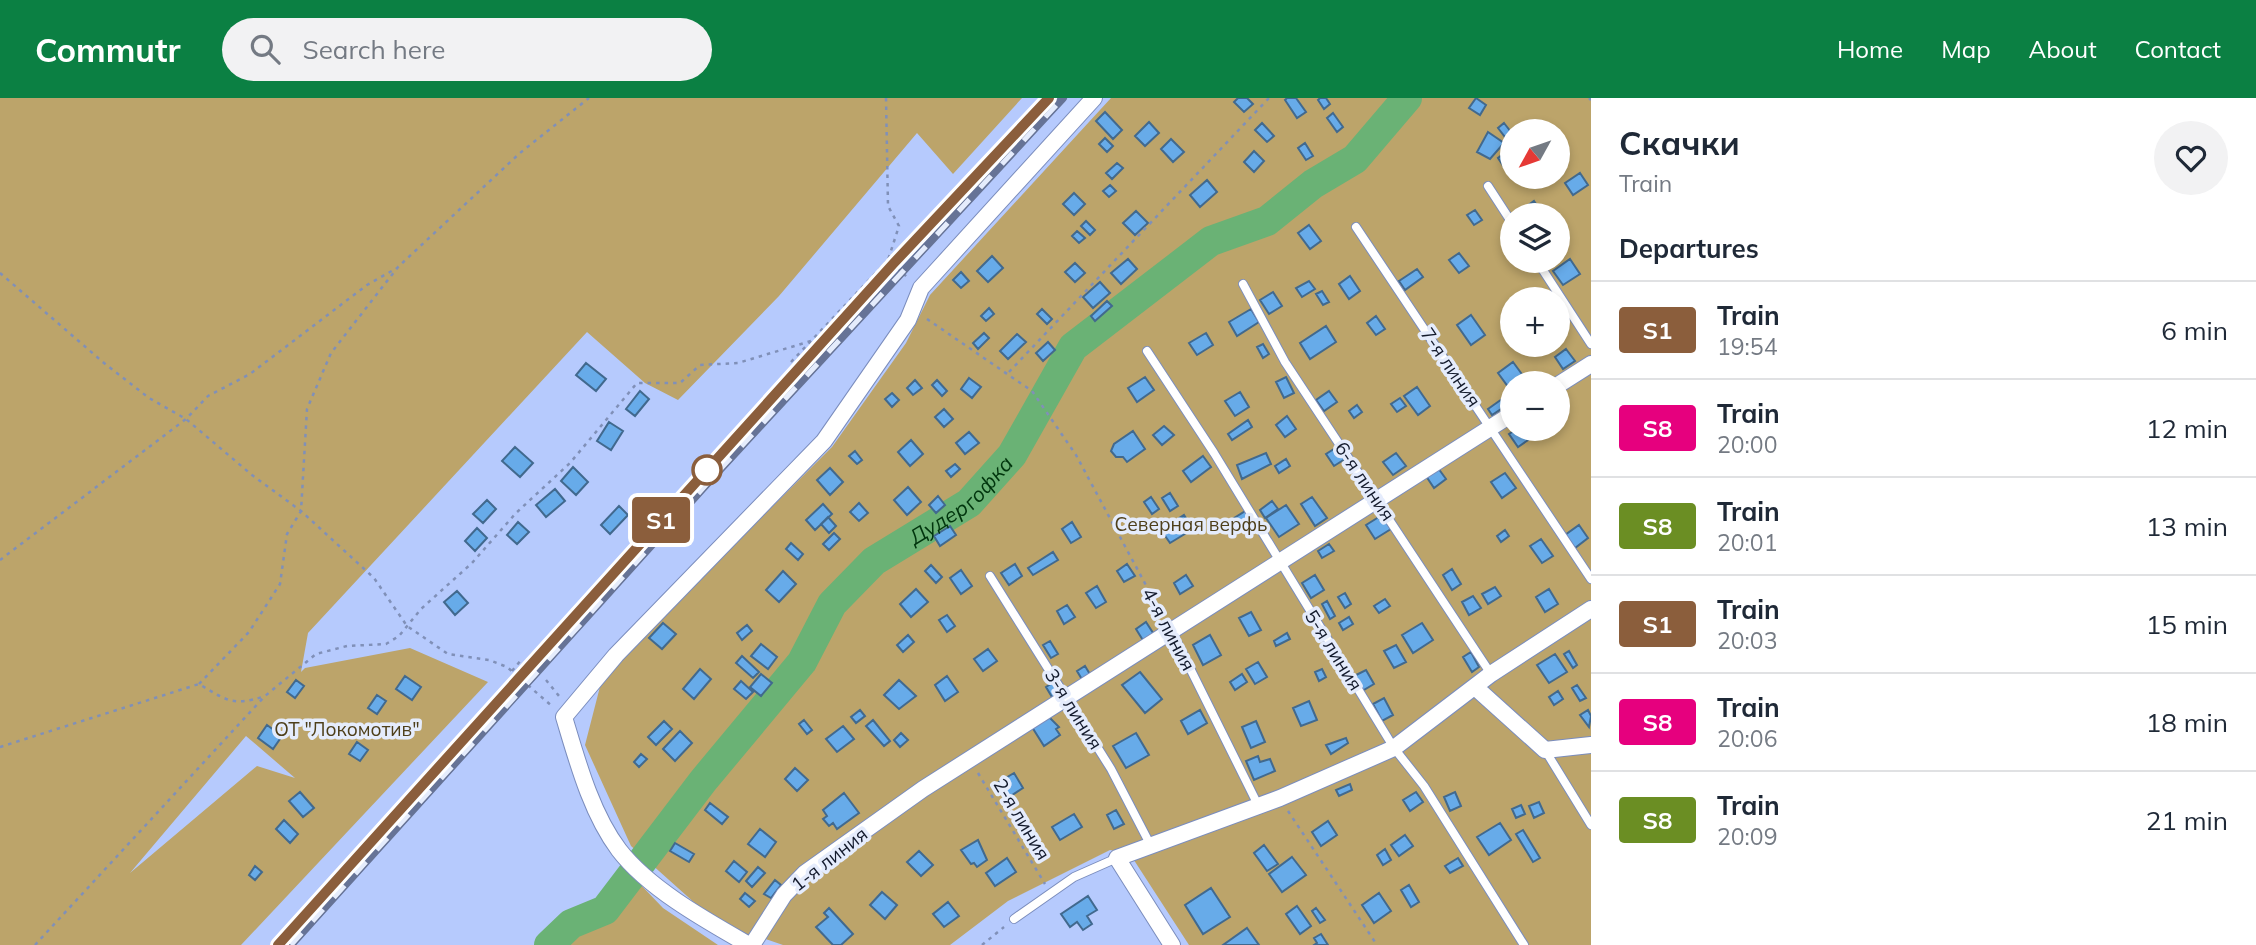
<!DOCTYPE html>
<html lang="en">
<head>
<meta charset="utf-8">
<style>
	body { margin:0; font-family:Mulish,sans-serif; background:#f2f2f3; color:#1f2937; height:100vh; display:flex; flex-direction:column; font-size:26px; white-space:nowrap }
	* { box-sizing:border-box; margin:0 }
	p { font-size:23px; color:#747a83 }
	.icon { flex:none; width:38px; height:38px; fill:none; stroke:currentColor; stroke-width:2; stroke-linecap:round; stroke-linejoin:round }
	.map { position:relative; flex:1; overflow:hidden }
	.drawer { display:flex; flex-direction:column; background:#fff; width:665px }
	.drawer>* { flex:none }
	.badge { padding:0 14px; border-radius:5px; font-size:24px; line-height:46px }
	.needle { width:46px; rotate:230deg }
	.fabs { position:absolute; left:1500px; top:21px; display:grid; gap:14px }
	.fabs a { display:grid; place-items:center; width:70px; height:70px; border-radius:50%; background:#fff; box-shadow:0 4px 10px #0003; font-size:35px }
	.map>.badge { position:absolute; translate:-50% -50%; box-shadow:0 0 0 4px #fff }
	h2 { padding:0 28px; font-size:26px; line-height:63px }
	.round { display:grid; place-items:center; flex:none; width:74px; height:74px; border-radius:37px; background:#f2f2f3 }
	.headline { display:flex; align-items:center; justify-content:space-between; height:119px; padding:0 28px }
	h1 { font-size:33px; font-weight:700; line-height:52px }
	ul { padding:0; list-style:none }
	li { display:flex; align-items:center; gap:21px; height:98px; padding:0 28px; border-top:2px solid #e0e1e3 }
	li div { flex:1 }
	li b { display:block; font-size:26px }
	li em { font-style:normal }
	li .badge { min-width:77px; font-weight:700; text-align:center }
	header { display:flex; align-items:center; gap:42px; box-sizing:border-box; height:98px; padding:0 35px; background:#0b8043; color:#fff }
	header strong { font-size:33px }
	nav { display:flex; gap:38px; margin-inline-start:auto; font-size:24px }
	.search { width:490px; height:63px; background:#f2f2f3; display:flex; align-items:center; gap:18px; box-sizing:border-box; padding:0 24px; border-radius:38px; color:#747a83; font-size:26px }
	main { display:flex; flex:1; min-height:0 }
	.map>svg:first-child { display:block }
</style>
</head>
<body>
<header>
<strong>Commutr</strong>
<div class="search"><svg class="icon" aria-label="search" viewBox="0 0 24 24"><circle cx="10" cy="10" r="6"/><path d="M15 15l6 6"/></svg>Search here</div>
<nav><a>Home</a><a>Map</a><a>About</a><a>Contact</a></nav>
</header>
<main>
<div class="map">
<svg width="1591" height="847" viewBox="0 0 1591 847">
	<rect width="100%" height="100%" fill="#b6cafd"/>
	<path fill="#bca46a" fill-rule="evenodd" d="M0,0H1022L953,76L917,35L779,198L678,302L645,285L587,234L308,535L301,574L305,570L410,550L488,584L241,847H0ZM246,638L295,680L257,668L130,775Z
		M1111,0H1591V847H1189L1130,756L1110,752L1008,803L950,847H783L757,838L742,837L697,807L631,748L585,647L603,577L832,349L906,245L930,197ZM1512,33H1558V79H1512ZM1512,117H1558V163H1512ZM1512,201H1558V247H1512ZM1512,285H1558V331H1512Z
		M638,784L663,810L718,847H559L571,838L605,823Z"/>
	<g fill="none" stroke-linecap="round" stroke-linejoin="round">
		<path stroke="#6ab275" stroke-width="30" id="s1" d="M549,847L571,826L605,812L703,683L802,564L832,506L874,463L969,405L1012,357L1073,249L1211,143L1267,123L1313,86L1355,61L1407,0"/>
	</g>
	<path fill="#67abe9" stroke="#41698e" stroke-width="2" d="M1238,0H1247L1253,6L1244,14L1234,4Z
		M1287,0H1296L1306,14L1297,20L1285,2Z
		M1320,0H1326L1330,6L1324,11L1318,2Z
		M1476,0L1486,7L1480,17L1469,10Z
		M1105,14L1122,32L1113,41L1096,23Z
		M1333,15L1343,29L1337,34L1327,20Z
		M1149,24L1159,35L1145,48L1135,38Z
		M1262,25L1274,38L1267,44L1255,32Z
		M1504,25L1511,34L1505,39L1498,30Z
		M1488,34L1504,45L1490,61L1477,54Z
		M1105,40L1113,48L1107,54L1099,46Z
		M1171,41L1184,54L1173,64L1161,51Z
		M1305,45L1313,58L1306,62L1298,50Z
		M1512,49V63L1504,69L1498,60Z
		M1254,53L1264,63L1254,74L1244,64Z
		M1117,65L1123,70L1112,81L1106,75Z
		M1580,75L1588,87L1573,97L1565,85Z
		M1207,82L1217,94L1200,109L1190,97Z
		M1110,87L1116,93L1109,99L1103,93Z
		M1074,95L1085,106L1074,117L1063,106Z
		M1534,103L1543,116L1517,117L1516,116Z
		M1475,112L1482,122L1474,127L1467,117Z
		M1136,113L1148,125L1135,137L1123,125Z
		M1086,123L1095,132L1090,137L1081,128Z
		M1309,127L1321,143L1310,151L1298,135Z
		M1077,133L1085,140L1079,145L1072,138Z
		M1459,155L1469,168L1459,175L1449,162Z
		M992,158L1003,170L988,184L977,173Z
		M1128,161L1137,171L1121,186L1111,175Z
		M1570,161L1580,176L1563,187L1553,173Z
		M1075,165L1085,175L1075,184L1065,174Z
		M1417,171L1423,179L1405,192L1399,183Z
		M961,174L969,183L961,190L953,182Z
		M1350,178L1360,193L1349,201L1339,186Z
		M1309,183L1315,191L1302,199L1296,190Z
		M1100,184L1110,195L1093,210L1083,199Z
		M1322,193L1329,204L1323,207L1316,196Z
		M1273,194L1282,208L1269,216L1260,202Z
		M1107,203L1112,208L1095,223L1091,218Z
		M989,210L994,216L986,223L981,218Z
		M1042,211L1052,221L1047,226L1037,216Z
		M1251,211L1259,224L1237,238L1229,224Z
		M1471,217L1485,237L1471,247L1457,227Z
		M1376,218L1385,231L1376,237L1367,225Z
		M1326,228L1336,244L1310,261L1300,245Z
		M984,235L989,240L978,251L973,245Z
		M1206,235L1213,247L1197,257L1189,245Z
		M1017,236L1026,244L1008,261L1000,253Z
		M1048,244L1055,252L1043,263L1036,255Z
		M1263,246L1269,256L1263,260L1257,249Z
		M1566,251L1575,263L1563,271L1555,259Z
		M1513,264L1524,279L1509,290L1498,275Z
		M586,265L606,281L596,293L576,277Z
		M1145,279L1154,292L1137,304L1128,290Z
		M1286,279L1294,295L1284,300L1276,284Z
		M969,280L981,289L972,300L961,291Z
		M915,282L922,290L913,297L907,290Z
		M937,282L947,293L942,298L932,287Z
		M1417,289L1430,308L1418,317L1404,298Z
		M640,293L649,301L635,318L626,311Z
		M1329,293L1337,304L1324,313L1316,302Z
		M1240,294L1249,309L1235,318L1225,303Z
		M892,295L899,302L892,309L885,301Z
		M1400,300L1406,308L1397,314L1391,306Z
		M1502,301L1507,307L1492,317L1488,311Z
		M1357,307L1362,314L1354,320L1349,313Z
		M944,311L953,321L944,329L935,319Z
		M1287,318L1296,331L1285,339L1276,327Z
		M1248,322L1252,329L1232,342L1228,336Z
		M609,324L623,333L611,352L597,343Z
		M1164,328L1174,337L1162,347L1153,337Z
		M1517,331H1525L1531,340L1518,349L1509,336Z
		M1133,333L1145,351L1127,364L1123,359H1116L1111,353L1114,346Z
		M969,334L979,345L965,356L956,345Z
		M911,342L923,356L910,368L898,354Z
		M515,349L533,365L520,379L502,363Z
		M1337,349L1345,361L1334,368L1326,356Z
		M855,353L862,362L857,366L849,358Z
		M1266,355L1271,366L1242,381L1237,367Z
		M1396,355L1406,368L1393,377L1383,364Z
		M1203,358L1211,369L1191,384L1183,373Z
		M1286,361L1290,368L1279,375L1275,368Z
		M955,366L960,371L951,379L946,373Z
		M573,369L588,384L576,397L561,383Z
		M830,370L843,384L830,397L817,382Z
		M1438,370L1446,381L1434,390L1426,378Z
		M1505,375L1516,390L1502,400L1491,384Z
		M908,389L921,404L907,417L894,402Z
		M555,391L565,403L546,419L536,407Z
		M1170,395L1178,408L1170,413L1162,400Z
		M938,398L945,407L936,415L929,407Z
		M1151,399L1159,411L1152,416L1144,404Z
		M1312,399L1327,420L1315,428L1301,406Z
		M487,402L496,411L483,425L473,416Z
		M1272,403L1278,411L1265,420L1260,412Z
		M859,405L868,415L859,423L850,414Z
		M823,406L832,416L815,432L806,422Z
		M1286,407L1299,426L1279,439L1266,420Z
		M619,408L628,417L610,436L601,427Z
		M1247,412L1253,423L1230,437L1223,427Z
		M1184,417L1193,431L1170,445L1161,432Z
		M1382,417L1391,431L1375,441L1366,427Z
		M828,419L836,428L829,435L821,426Z
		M518,424L529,434L517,446L507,437Z
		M1072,424L1081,439L1071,445L1062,431Z
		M1579,427L1588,440L1575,450L1565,437Z
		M950,428L956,437L940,448L934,438Z
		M477,430L487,440L475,453L465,443Z
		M1505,432L1509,438L1501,444L1497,438Z
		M834,435L840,441L829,452L823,446Z
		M1541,441L1553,458L1542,465L1530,448Z
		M791,445L803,456L798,462L786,451Z
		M1329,446L1334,453L1322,460L1318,453Z
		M1053,454L1058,462L1033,477L1028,470Z
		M1015,466L1022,478L1009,487L1001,475Z
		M1127,466L1135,478L1124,484L1117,473Z
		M931,467L942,479L936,485L925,473Z
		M1452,471L1461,486L1452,492L1443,477Z
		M961,472L972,488L961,496L950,480Z
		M783,473L796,486L779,504L766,492Z
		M1186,477L1193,488L1180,496L1174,485Z
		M1315,477L1324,492L1311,500L1302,485Z
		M1097,488L1106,504L1096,510L1086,495Z
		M1495,489L1501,498L1488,506L1482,496Z
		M916,491L928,504L911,519L900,506Z
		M1549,491L1558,506L1545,514L1536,499Z
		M457,493L468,505L455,517L444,504Z
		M1345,495L1351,506L1345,510L1338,499Z
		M1473,498L1481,510L1469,517L1462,504Z
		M1385,501L1390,508L1379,515L1374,508Z
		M1327,503L1335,518L1330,521L1322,506Z
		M1067,507L1075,519L1064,526L1057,513Z
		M1251,514L1261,532L1249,538L1239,520Z
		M947,517L955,528L947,534L939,522Z
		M1349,519L1353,526L1343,532L1339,525Z
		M1146,524L1155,538L1144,544L1136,531Z
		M663,525L676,536L662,551L649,540Z
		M1422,525L1433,542L1413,555L1402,537Z
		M747,527L752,533L742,542L737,535Z
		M1287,535L1290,541L1276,548L1274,543Z
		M908,537L914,544L903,554L897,547Z
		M1210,537L1221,557L1203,567L1193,547Z
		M1050,543L1058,556L1051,560L1043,547Z
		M761,546L777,559L768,571L751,558Z
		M1396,547L1406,564L1394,570L1384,553Z
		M988,551L997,563L983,573L974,561Z
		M1569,553L1577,567L1573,570L1564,556Z
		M1471,554L1479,569L1472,574L1463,559Z
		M1555,556L1567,574L1549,585L1537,567Z
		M742,558L759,574L753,580L736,565Z
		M1258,564L1267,579L1255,586L1246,571Z
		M1085,568L1091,578L1083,583L1077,573Z
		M700,571L711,581L694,601L683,591Z
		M1322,571L1326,579L1319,583L1315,574Z
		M1366,572L1374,586L1362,593L1354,578Z
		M1140,574L1162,601L1145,615L1122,587Z
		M761,576L772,585L761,598L750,589Z
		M1242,576L1247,584L1235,592L1230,584Z
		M405,578L421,589L412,602L396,591Z
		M947,578L958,594L945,603L935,587Z
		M296,582L304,588L295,600L287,594Z
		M899,582L916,598L899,611L884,597Z
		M741,583L753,594L746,601L734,591Z
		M1054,584L1063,599L1055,604L1046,589Z
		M1577,587L1586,600L1580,603L1572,590Z
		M1558,593L1563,601L1554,607L1549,599Z
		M377,597L386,603L377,616L368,610Z
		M1384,600L1393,617L1382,623L1373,606Z
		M1309,603L1317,622L1301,628L1293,610Z
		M860,612L865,618L856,625L851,619Z
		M1200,612L1207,625L1188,636L1181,623Z
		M1588,612L1591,618L1589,629L1580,617Z
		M1048,618L1059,629L1056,631L1060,637L1044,648L1032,629Z
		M804,622L812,632L807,636L799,626Z
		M873,622L890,643L884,648L866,628Z
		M664,623L672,631L656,647L648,639Z
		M1256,623L1265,644L1251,650L1242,629Z
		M267,627L282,638L273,651L258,640Z
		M843,628L854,641L837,654L826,641Z
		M680,633L692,645L675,663L663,651Z
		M901,635L908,642L900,649L894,642Z
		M1136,635L1149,657L1126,670L1113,648Z
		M1346,640L1348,645L1331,656L1326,647Z
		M357,644L368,652L360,663L349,656Z
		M641,656L647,661L639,669L634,664Z
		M1258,658L1260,664L1270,661L1275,673L1254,682L1246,663Z
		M795,670L808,682L797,693L785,681Z
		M1014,675L1023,690L1006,701L999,684Z
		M1350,686L1352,692L1339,698L1336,692Z
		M300,694L314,710L303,719L289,703Z
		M1416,694L1423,704L1410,713L1403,702Z
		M1455,694L1461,708L1450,713L1444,699Z
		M844,695L859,715L837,731L833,725L829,728L823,721L827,718L823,712Z
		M1539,704L1544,715L1534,720L1529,708Z
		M710,705L728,719L722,726L705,712Z
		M1521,707L1525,716L1516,720L1512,711Z
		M1116,712L1124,726L1114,731L1107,717Z
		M1074,716L1082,729L1060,742L1052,729Z
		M284,722L298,736L290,745L276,731Z
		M1328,723L1337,737L1321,748L1312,734Z
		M1500,725L1511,742L1489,757L1477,739Z
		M760,731L776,744L765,759L748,746Z
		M1523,732L1540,760L1533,764L1516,736Z
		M1405,737L1413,748L1399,758L1391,747Z
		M978,742L987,762L977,769L974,765L971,766L961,752Z
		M675,745L694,756L689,764L670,753Z
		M1264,747L1278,766L1267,773L1254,755Z
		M1385,751L1391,762L1383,767L1377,757Z
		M919,753L933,767L921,778L907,764Z
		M1292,759L1306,777L1282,794L1269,776Z
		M1007,760L1016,774L995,788L986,775Z
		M1458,760L1463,768L1450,775L1445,768Z
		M734,763L747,774L739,784L726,773Z
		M255,768L262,774L255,782L249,777Z
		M758,769L765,775L752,789L746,783Z
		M775,782L781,787L771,800L764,796Z
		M1409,787L1419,804L1411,809L1401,792Z
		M1211,790L1230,819L1203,836L1185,807Z
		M882,794L897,807L885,821L870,807Z
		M745,795L755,803L749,809L740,801Z
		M1379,795L1391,813L1374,825L1362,807Z
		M1088,798L1097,812L1087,818L1092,826L1083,832L1077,824L1070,829L1061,816Z
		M948,804L959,818L944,829L933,816Z
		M1297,808L1311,828L1300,836L1286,816Z
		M829,810L853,836L841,847H833L816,829L828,819L824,815Z
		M1316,810L1325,822L1320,825L1312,813Z
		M1247,830L1259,847H1223Z
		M1321,836L1328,847H1314L1317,845L1314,840Z"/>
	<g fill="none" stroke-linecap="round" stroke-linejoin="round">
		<defs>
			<path id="lane" d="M1488,88L1512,125
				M1356,129L1591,481
				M1537,163L1591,246
				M1243,186L1285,264L1491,576
				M1147,253L1214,355L1394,650L1424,688L1524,847
				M990,478L1111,671L1151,748
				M1172,534L1258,707
				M1545,652L1591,727
				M1014,821L1074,779L1117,760"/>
			<path id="street" d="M1558,287L1591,266
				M1475,589L1545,652L1591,647
				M749,847C707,823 649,791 619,752C591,715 577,662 564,619L616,557L824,343L908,222L921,190L1094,0
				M752,847L784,797L805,775L923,691L1512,316
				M1172,847L1117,760L1280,700L1394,650L1491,576L1591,511"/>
		</defs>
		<use href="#lane" stroke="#7b8dbd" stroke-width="10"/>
		<use href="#street" stroke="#7b8dbd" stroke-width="18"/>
		<path stroke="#8090b8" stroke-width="2.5" stroke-dasharray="3.5 5" stroke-linecap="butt" d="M886,0L888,108L899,128L888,162
			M1589,0L1591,2
			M0,175L104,265L149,300L186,321L252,377L301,413L374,480L407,528L448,556L489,562L507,569L553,609
			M927,221L1032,293L1076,357L1163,519
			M791,264L888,162L907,179
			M1009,274L1269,0
			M0,462L186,321L208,298L250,276L367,187L397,170
			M512,573L521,562
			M546,582L559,598
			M199,586L249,534L280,486L287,436L301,413L307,311L331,255L398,169L520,55L589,0
			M0,649L199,586C226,602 233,609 265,598
			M978,675L1045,786
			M1288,713L1377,847
			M35,847L265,598L316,556L347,548L386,546L399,538L421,511L472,465L516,415L570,365L637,285H680L700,267L738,265L811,243
			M982,847L1004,829"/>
		<use href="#lane" stroke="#fff" stroke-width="8"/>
		<use href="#street" stroke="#fff" stroke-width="16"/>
		<defs>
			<path id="rail" d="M837,228L1048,0
				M278,847L295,828
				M291,847L714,378L1063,0"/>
		</defs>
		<use href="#rail" stroke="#667396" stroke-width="8"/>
		<use href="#rail" stroke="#e5ecfc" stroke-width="5" stroke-dasharray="16" stroke-linecap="butt"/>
	</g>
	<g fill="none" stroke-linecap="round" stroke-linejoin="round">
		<defs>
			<path id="line" d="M278,847L893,166L1049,0"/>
		</defs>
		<use href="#line" stroke="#fff" stroke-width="16"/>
		<use href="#line" stroke="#8b5e3c" stroke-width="10"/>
	</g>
	<circle fill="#fff" stroke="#8b5e3c" stroke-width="3.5" cx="707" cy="372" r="14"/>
	<g text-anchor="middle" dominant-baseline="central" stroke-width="7" stroke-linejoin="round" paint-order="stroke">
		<g font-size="19" fill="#131a2c" stroke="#e5ecfc">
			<text transform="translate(1451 269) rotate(56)">7-я линия</text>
			<text transform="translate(1365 383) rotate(56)">6-я линия</text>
			<text transform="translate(1169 531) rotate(62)">4-я линия</text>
			<text transform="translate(1334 552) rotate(58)">5-я линия</text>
			<text transform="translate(1074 611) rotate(58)">3-я линия</text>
			<text transform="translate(1022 721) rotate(59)">2-я линия</text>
			<text transform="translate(829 761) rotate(-38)">1-я линия</text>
		</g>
		<g font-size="19" fill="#4e3f1a" stroke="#e5ecfc">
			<text x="1191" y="426">Северная верфь</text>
			<text x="347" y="631">ОТ "Локомотив"</text>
		</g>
		<g font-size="21" font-style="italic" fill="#00350d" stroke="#e5ecfc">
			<text stroke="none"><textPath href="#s1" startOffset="616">Дудергофка</textPath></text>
		</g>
	</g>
</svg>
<div class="fabs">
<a><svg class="needle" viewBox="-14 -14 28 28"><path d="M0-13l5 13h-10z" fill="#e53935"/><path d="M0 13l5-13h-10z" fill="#747a83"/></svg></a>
<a><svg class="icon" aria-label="layers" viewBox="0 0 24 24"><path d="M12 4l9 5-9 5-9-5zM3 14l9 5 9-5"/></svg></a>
<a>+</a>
<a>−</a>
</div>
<b class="badge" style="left:661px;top:422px;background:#8b5e3c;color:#fff">S1</b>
</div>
<section class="drawer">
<div class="headline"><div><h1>Скачки</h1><p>Train</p></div><a class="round"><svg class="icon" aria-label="heart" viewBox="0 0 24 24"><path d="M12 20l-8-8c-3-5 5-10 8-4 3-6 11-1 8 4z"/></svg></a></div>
<h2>Departures</h2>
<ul>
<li><span class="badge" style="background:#8b5e3c;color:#fff">S1</span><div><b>Train</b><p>19:54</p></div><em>6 min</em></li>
<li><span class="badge" style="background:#e6007e;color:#fff">S8</span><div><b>Train</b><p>20:00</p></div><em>12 min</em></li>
<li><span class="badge" style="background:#6b8e23;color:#fff">S8</span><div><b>Train</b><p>20:01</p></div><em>13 min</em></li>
<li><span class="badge" style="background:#8b5e3c;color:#fff">S1</span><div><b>Train</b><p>20:03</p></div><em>15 min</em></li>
<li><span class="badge" style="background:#e6007e;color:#fff">S8</span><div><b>Train</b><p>20:06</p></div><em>18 min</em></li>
<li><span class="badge" style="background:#6b8e23;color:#fff">S8</span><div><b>Train</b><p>20:09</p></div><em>21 min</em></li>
</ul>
</section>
</main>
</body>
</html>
